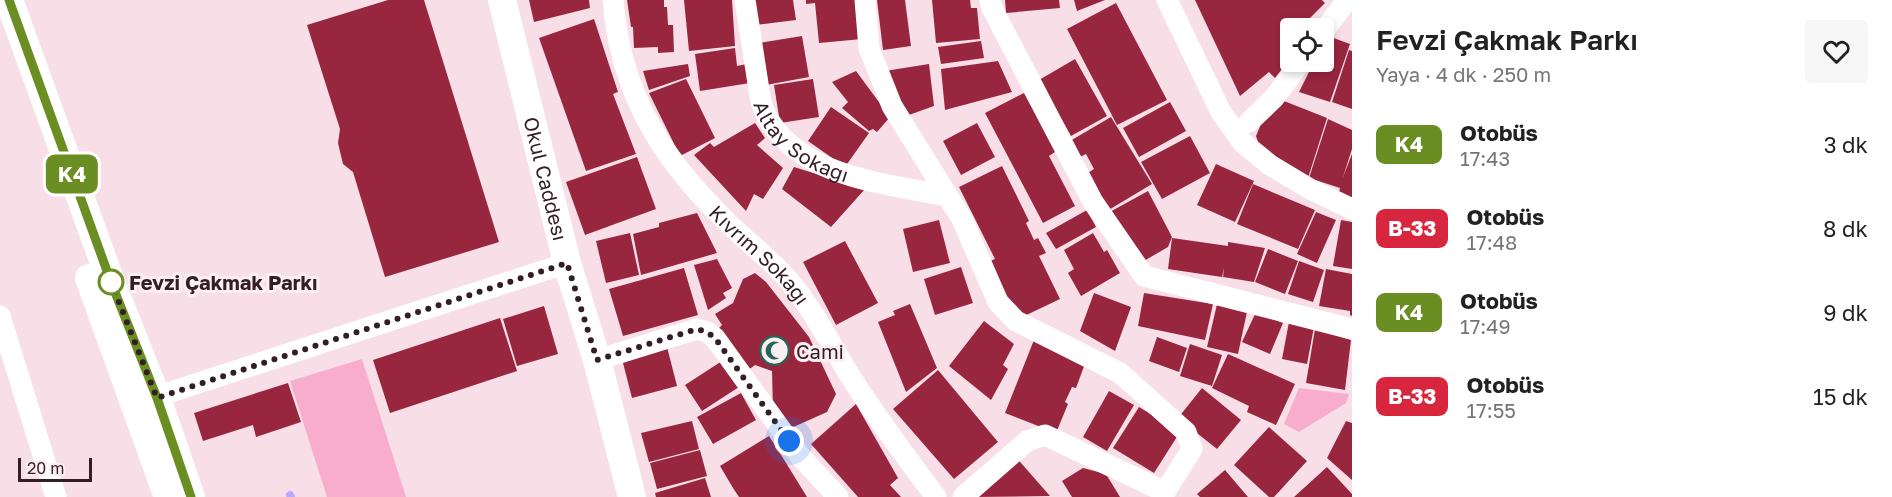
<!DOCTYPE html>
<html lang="tr">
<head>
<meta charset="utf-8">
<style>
	body { margin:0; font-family:"Golos Text",sans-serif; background:#f6f6f6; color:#222; height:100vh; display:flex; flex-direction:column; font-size:22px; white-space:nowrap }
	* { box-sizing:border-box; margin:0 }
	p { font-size:20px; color:#767676 }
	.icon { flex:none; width:33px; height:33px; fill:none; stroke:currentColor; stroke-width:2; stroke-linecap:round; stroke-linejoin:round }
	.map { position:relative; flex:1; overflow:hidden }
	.sheet { display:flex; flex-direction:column; background:#fff; width:540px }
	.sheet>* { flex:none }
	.badge { padding:0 12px; border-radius:9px; font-size:21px; line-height:39px }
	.controls { position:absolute; left:1280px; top:18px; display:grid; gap:12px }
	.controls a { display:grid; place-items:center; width:54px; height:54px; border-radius:6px; background:#fff; box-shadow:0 3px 9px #0003; font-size:30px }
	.scale { position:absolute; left:18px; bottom:15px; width:74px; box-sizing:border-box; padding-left:6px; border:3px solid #331d26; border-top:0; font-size:16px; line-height:21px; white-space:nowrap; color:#331d26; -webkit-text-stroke:4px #fceff3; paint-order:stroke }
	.you { position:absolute; width:30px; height:30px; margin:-15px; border:4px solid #fff; border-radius:50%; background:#1a73e8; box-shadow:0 0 0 9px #1a73e833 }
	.map>.badge { position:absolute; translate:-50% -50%; box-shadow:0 0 0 3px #fff }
	.round { display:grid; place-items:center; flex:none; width:63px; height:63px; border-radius:6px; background:#f6f6f6 }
	.headline { display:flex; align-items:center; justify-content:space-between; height:102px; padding:0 24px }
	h1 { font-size:28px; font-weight:600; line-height:45px }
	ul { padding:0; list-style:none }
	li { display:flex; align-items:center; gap:18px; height:84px; padding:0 24px }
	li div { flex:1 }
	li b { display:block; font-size:22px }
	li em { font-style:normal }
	li .badge { min-width:66px; font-weight:700; text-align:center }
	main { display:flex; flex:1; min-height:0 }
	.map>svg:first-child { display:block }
</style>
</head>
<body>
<main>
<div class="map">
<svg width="1352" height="497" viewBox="0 0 1352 497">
	<rect width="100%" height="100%" fill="#f7dee7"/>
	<path fill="#f9adcc" d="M362,359L406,497H327L290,381Z
		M1299,388L1349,394L1346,403L1299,432L1284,424Z"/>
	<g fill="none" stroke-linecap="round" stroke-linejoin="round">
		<path stroke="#bba9fe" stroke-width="8" d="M290,495L291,497"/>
	</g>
	<path fill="#99263f" d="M388,0H424L499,242L385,277L353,172L343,164L338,143L340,129L307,25Z
		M529,0H589L590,8L534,22Z
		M627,0H664V7H667L668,25H673L674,52L658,53V47L634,48L633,27H631Z
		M684,0H732L735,46L689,51Z
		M752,0H793L796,20L755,25Z
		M806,0H858L862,39L819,43L815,3L806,4Z
		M877,0H905L911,46L883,50Z
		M932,0H970L971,8H977L980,39L936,43Z
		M1005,0H1059L1060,8L1006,13Z
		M1074,0H1105L1077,11Z
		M1195,0H1322L1325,3L1305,23L1311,28H1290V59L1275,78L1269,72L1240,96Z
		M1116,3L1167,100L1117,125L1067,29Z
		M594,19L618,92L613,94L636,154L586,171L539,38Z
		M802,36L809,77L766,85L759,43Z
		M1328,36L1350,44L1330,102L1299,92L1314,62H1323V45Z
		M981,41L984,58L941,64L938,47Z
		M735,48L737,66L747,64L750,83L700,91L695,54Z
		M1349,50L1352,51V109L1332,102Z
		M1075,59L1107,116L1071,136L1039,80Z
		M998,61L1012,92L945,110L941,69Z
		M688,64L690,76L649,90L643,71Z
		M929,64L934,106L906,116L885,71Z
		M856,71L890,117L877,132L873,129L869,131L842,108L848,102L832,82Z
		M686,79L715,138L680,156L649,93Z
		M813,79L819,117L780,123L774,85Z
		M1024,93L1055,152L1049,156L1075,206L1043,223L985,113Z
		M1284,101L1327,118L1308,178L1261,151L1256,136L1261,124Z
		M1170,102L1186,131L1139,157L1123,128Z
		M831,107L869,133L845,167L808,141Z
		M1111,117L1152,184L1107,211L1086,174L1094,169L1086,154L1080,157L1070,141Z
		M1328,119L1352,130V149L1343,177L1352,154V198L1339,193L1340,188L1309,178Z
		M755,123L765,138L757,145L783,168L763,199L754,194L746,211L694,155L710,143L714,147Z
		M977,123L995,157L961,175L943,141Z
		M1190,136L1210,173L1162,199L1141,162Z
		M637,157L656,209L585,235L566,182Z
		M1216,164L1254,181L1235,222L1197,205Z
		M1002,166L1029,221L1026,223L1034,240L1038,238L1046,253L1039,256L1060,299L1018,319L990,261L995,259L959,187Z
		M794,167L865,189L831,227L782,189Z
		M1253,184L1315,210L1298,249L1237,224Z
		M1148,191L1172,237L1168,247L1137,265L1108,213Z
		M1087,210L1096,227L1056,249L1046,233Z
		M1316,212L1336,220L1317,263L1297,254Z
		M697,213L717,253L641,275L633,234L659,227V223Z
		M939,220L950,263L913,272L903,229Z
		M1341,220L1352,222V269L1333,266Z
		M630,233L639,275L606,283L596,241Z
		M1093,233L1104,252L1107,250L1120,273L1081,296L1068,273L1074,269L1064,250Z
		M1172,238L1228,246V242L1265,248L1254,282L1223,277L1224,268L1222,277L1168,269Z
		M845,241L878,303L836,325L803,262Z
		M1268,249L1298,261L1285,294L1255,282Z
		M717,259L732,288L723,293L726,298L708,310L694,265Z
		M1299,261L1324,270L1313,302L1288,294Z
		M961,267L973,303L935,315L924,279Z
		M684,268L698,315L623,336L609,289Z
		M1326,269L1352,274V316L1350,315V311L1319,306Z
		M755,273L766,282L809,337L836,394L827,412L789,429L773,412L772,371L755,365L747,371L719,328L722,325L715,314L733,303L743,279Z
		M1094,293L1131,307L1115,351L1080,331Z
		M1144,293L1213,304L1205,340L1138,326Z
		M1218,300L1248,307L1238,354L1207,347Z
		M910,304L937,368L906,392L878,322L895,315L893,311Z
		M544,306L558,354L517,366L503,319Z
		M1256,312L1283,323L1270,354L1242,342Z
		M500,318L517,371L390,413L373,360Z
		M984,321L1014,344L1003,365L1008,369L991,400L949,366Z
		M1289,322L1314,327L1307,364L1282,359Z
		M1315,329L1351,340L1345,390L1306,383Z
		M1157,337L1187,348L1179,372L1149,361Z
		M1034,340L1086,361L1076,388L1072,387L1065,402L1068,404L1056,433L1005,413Z
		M1190,344L1222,355L1212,386L1180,376Z
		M667,347L677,386L632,398L622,359Z
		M1228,354L1295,384L1276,425L1247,412L1249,406L1212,388Z
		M722,361L739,387L702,411L685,385Z
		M938,370L998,442L954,479L893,409Z
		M288,383L301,422L256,437L253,425L203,441L194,413Z
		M1202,388L1241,420L1217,449L1178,418Z
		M1109,391L1134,405L1107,451L1083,437Z
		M741,393L756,420L713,444L697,417Z
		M856,404L898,478L890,485L901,497H858L811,444Z
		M1139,407L1180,432L1154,473L1113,448Z
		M692,421L699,449L649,462L641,433Z
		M1346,421L1352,423V480L1327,458Z
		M1269,427L1307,461L1274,497H1269L1234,465Z
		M769,436L783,458L807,497H739L733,488L720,466Z
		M700,450L707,476L657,489L650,463Z
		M1015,456L1050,496L974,497Z
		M1327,467L1352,494V497H1294Z
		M1083,468L1106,474L1120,497H1072L1062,481Z
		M1225,470L1248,497H1200L1197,494Z
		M705,478L711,497H656L655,493Z"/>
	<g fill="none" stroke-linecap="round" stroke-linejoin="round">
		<g stroke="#fff" stroke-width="21">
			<path id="s1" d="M613,0C620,90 659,155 722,217C744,240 771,259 791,283C813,310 829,341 847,371C874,414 905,456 936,497"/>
			<path id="s2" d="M745,0C749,26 753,52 757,77C759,89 760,103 765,113C798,178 885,183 947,196"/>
			<path d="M865,0L869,48L892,106L962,219L998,302L1016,321L1120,373L1186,432L1192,449L1165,492L1045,435L1027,441L963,497"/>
			<path d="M990,0L992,8L1093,202L1144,276L1352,329"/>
			<path d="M1167,0L1221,112L1243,143L1270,165L1310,189L1352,209"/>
			<path d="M1323,32L1344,4"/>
			<path d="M1249,122L1274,98L1301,62"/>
			<path d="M0,316L56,497"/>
			<path d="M597,360L697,329L707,332L715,338L800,456L838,497"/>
			<path d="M143,401L567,263"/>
		</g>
		<g stroke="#fff" stroke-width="28">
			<path d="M9,0L111,282L157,398L191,497"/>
			<path id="s3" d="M502,0L567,263L597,360L632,497"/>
			<path d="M89,278L168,497"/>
		</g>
	</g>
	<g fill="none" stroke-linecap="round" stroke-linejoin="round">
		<defs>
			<path id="line" d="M9,0L111,282L157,398L191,497"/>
		</defs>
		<use href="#line" stroke="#fff" stroke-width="14"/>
		<use href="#line" stroke="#6b8e23" stroke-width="9"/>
		<path stroke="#331d26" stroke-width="6" stroke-dasharray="0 10.8" d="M111,282L157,398L567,263L597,360L697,329L707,332L715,338L789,441"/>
	</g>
	<defs>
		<symbol id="mosque-ring" viewBox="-11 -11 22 22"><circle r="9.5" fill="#fceff3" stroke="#256756" stroke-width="1.5"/><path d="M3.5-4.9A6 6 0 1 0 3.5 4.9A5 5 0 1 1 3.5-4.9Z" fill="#256756"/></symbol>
	</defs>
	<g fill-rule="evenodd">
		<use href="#mosque-ring" x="758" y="334" width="33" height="33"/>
	</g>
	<circle fill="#fff" stroke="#6b8e23" stroke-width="3" cx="111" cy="282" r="12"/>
	<g text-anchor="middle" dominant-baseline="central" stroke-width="6" stroke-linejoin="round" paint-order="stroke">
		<g font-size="20" fill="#331d26" stroke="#fceff3">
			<text stroke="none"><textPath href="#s2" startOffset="162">Altay Sokağı</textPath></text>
			<text stroke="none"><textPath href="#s3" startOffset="184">Okul Caddesı</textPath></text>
			<text stroke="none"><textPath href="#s1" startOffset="302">Kıvrım Sokağı</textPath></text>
		</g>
		<g font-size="20" font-weight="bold" fill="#331d26" stroke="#fceff3" text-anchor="start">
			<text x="129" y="282">Fevzi Çakmak Parkı</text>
		</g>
		<g font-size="20" fill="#331d26" stroke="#fceff3" text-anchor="start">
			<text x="796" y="351">Cami</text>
		</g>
	</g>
</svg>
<div class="controls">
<a><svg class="icon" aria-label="locate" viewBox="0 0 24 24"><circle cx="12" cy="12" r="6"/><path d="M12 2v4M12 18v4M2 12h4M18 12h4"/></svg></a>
</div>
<div class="scale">20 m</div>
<div class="you" style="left:789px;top:441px"></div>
<b class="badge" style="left:72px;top:174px;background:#6b8e23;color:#fff">K4</b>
</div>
<section class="sheet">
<div class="headline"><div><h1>Fevzi Çakmak Parkı</h1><p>Yaya · 4 dk · 250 m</p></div><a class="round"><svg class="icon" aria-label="heart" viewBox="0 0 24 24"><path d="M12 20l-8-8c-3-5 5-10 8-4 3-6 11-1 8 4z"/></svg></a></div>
<ul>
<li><span class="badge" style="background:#6b8e23;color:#fff">K4</span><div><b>Otobüs</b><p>17:43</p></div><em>3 dk</em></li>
<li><span class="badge" style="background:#d7263d;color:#fff">B-33</span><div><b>Otobüs</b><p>17:48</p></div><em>8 dk</em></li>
<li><span class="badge" style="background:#6b8e23;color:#fff">K4</span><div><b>Otobüs</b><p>17:49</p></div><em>9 dk</em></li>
<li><span class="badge" style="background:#d7263d;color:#fff">B-33</span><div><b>Otobüs</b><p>17:55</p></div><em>15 dk</em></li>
</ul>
</section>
</main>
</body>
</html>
